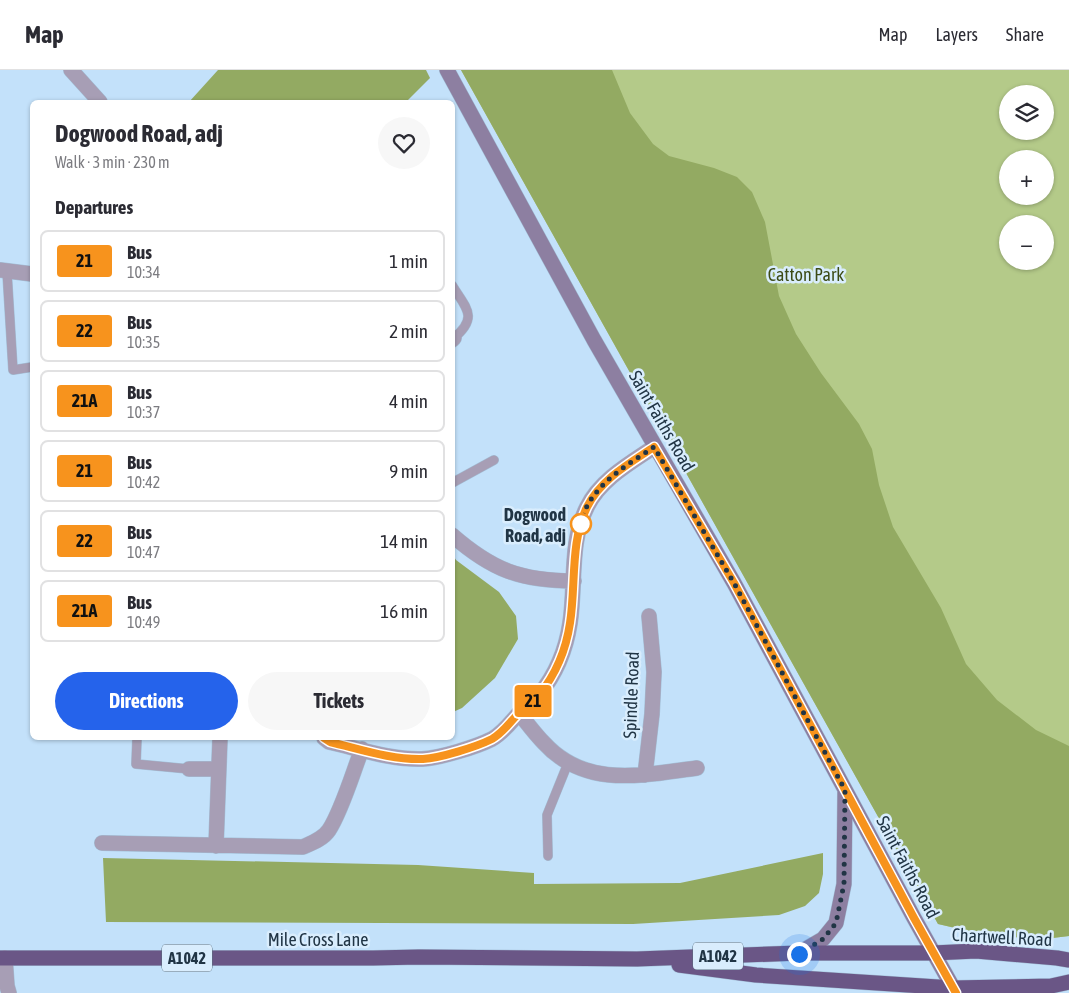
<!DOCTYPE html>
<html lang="en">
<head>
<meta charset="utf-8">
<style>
	body { margin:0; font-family:"Asap Condensed",sans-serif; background:#f7f7f7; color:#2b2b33; height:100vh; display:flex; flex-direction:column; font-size:19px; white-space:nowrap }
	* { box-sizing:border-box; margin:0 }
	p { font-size:16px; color:#7c7c81 }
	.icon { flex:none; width:28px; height:28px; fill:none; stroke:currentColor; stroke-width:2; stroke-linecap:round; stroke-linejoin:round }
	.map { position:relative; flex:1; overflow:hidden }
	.sheet { position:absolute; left:30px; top:30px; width:425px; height:640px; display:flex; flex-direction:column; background:#fff; border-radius:8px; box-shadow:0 1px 4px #0004 }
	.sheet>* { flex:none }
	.badge { padding:0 10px; border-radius:4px; font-size:18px; line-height:32px }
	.controls { position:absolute; left:999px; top:15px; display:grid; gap:10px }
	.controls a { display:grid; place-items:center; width:55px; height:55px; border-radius:50%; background:#fff; box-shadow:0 1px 4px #0004; font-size:25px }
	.you { position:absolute; width:25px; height:25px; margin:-12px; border:4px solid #fff; border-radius:50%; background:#1a73e8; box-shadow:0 0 0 8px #1a73e833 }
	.map>.badge { position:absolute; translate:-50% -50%; box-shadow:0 0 0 2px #fff }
	h2 { padding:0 25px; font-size:19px; line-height:45px }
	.round { display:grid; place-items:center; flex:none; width:52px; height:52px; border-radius:26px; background:#f7f7f7 }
	.summary { display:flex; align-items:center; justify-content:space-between; height:85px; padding:0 25px }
	h1 { font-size:24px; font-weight:700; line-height:38px }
	.cta { display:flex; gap:10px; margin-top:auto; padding:10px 25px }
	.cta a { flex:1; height:58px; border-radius:30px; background:#2563eb; color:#fff; font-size:20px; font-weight:700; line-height:58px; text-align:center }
	.cta a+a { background:#f7f7f7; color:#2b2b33 }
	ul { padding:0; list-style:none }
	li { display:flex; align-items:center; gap:15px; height:62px; margin:0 10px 8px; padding:0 15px; border:2px solid #e1e1e2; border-radius:8px }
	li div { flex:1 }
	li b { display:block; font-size:19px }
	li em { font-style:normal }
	li .badge { min-width:55px; font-weight:700; text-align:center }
	header { display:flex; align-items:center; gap:30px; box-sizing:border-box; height:70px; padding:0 25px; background:#fff; border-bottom:1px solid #e1e1e2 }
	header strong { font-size:24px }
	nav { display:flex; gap:28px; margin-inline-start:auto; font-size:18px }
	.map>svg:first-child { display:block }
</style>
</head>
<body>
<header>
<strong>Map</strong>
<nav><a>Map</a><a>Layers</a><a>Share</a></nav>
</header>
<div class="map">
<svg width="1069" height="923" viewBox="0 0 1069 923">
	<rect width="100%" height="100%" fill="#c3e1fa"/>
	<path fill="#b4ca89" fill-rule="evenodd" d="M461,0H1069V866L1036,870L964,860L938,854ZM1008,24H1045V61H1008ZM1008,89H1045V126H1008ZM1008,154H1045V191H1008Z"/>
	<path fill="#93aa62" d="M218,0H426L430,8L406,32H189Z
		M461,0H612L630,43L653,74L669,86L714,98L737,107L752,122L765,152L779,226L796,264L821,303L859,354L872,379L879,415L893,457L941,538L966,594L997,630L1036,660L1069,676V866L1036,870L964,860L938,854Z
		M453,485L456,490L499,522L516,546L518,569L495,608L462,638L453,642Z
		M823,783V804L819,823L805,836L779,845L633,854L106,852L103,788L418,795L534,803V814L680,813Z"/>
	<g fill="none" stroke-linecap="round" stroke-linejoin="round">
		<defs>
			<path id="lane" d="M7,202L13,300L32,297
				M452,215C466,238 479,247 454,268
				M452,413L494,390
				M137,668L136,694L189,699
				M548,786L547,745L568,693"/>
			<path id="street" d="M71,0L100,32
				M0,200L32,204
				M452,270L454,268
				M452,465C492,500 521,511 574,511
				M519,643C527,653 535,664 544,673C586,719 643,705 697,698
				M324,668L329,672C360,679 391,690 422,689C440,688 476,677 492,669C503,663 511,652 519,643C525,637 533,632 539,625C556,604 566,580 570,553C576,515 569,472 587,437C600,410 630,393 654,377
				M189,699H218
				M645,705L652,644L654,602L649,546
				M102,773L303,777C312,773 323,769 329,760C342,740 353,702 362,679
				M216,776L220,668
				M5,888L7,916L9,923"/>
			<path id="secondary" d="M447,0L594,270L734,513L914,848L956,923
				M799,883L823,869L836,853L844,814L845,722"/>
			<path id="highway" d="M0,888H373L419,887L637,889L799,883H933L976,881L1057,888L1069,890
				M679,895L756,905L953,918L1051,916L1069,912"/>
		</defs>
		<use href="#lane" stroke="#a3bfd6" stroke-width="10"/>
		<use href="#street" stroke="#a3bfd6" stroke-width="16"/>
		<use href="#secondary" stroke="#a3bfd6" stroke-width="16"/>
		<use href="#highway" stroke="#a3bfd6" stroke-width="16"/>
		<use href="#lane" stroke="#a79eb5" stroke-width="9"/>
		<use href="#street" stroke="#a79eb5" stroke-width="15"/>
		<use href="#secondary" stroke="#8d7fa1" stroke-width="15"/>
		<use href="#highway" stroke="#6a5686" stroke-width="15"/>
	</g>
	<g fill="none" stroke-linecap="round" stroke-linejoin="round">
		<defs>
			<path id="line" d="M324,668L330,672C360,679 391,690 423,689C440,688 476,677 492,669C503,663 510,652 519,643C525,637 533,632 539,625C556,604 566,580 570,553C576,515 570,472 587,437C601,409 630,393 654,377L734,513L914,848L956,923"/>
		</defs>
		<use href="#line" stroke="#fff" stroke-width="11"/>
		<use href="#line" stroke="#f7931d" stroke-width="8"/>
		<path stroke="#213545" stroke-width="5" stroke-dasharray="0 9" d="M581,454L579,458C582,451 584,443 587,436C602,409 630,393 654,377L734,513L845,720L844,814L836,853L823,869L799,884"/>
	</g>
	<circle fill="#fff" stroke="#f7931d" stroke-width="2.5" cx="581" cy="454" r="10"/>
	<g text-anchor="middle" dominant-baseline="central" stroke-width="5" stroke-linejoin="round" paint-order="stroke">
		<g fill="#d9edfd" stroke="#586c7c" stroke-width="1">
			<rect x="693" y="872.5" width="50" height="27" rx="4"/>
			<rect x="162" y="874.5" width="50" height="27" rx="4"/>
		</g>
		<g font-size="16" font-weight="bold" fill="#213545">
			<text x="718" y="886">A1042</text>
			<text x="187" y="888">A1042</text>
		</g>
		<g font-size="18" fill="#3c4b16" stroke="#d9edfd">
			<text x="806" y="204">Catton Park</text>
		</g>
		<g font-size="18" fill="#213545" stroke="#d9edfd">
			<text transform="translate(662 351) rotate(60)">Saint Faiths Road</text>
			<text transform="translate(631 625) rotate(-88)">Spindle Road</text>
			<text transform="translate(908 797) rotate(62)">Saint Faiths Road</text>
			<text transform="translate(1002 867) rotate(3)">Chartwell Road</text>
			<text x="318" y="869">Mile Cross Lane</text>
		</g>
		<g font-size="18" font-weight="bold" fill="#213545" stroke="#d9edfd" text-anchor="end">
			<text x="566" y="444">Dogwood<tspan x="566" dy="21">Road, adj</tspan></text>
		</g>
	</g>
</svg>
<div class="controls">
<a><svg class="icon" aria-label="layers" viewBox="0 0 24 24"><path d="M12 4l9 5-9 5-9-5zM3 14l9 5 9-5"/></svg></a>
<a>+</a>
<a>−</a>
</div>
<div class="you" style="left:799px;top:884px"></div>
<b class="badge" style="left:533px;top:631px;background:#f7931d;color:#111">21</b>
<section class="sheet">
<div class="summary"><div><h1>Dogwood Road, adj</h1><p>Walk · 3 min · 230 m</p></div><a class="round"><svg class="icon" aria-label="heart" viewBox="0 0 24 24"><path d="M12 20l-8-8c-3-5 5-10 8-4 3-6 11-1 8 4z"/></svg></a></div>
<h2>Departures</h2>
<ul>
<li><span class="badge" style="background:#f7931d;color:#111">21</span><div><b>Bus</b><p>10:34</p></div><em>1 min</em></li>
<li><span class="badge" style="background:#f7931d;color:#111">22</span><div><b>Bus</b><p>10:35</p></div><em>2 min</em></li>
<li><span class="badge" style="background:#f7931d;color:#111">21A</span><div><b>Bus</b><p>10:37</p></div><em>4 min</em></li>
<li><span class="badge" style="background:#f7931d;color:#111">21</span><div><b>Bus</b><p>10:42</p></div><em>9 min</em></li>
<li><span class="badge" style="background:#f7931d;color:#111">22</span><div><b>Bus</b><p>10:47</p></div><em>14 min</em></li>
<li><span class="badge" style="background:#f7931d;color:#111">21A</span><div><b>Bus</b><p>10:49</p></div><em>16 min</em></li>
</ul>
<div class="cta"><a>Directions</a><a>Tickets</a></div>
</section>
</div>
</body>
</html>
